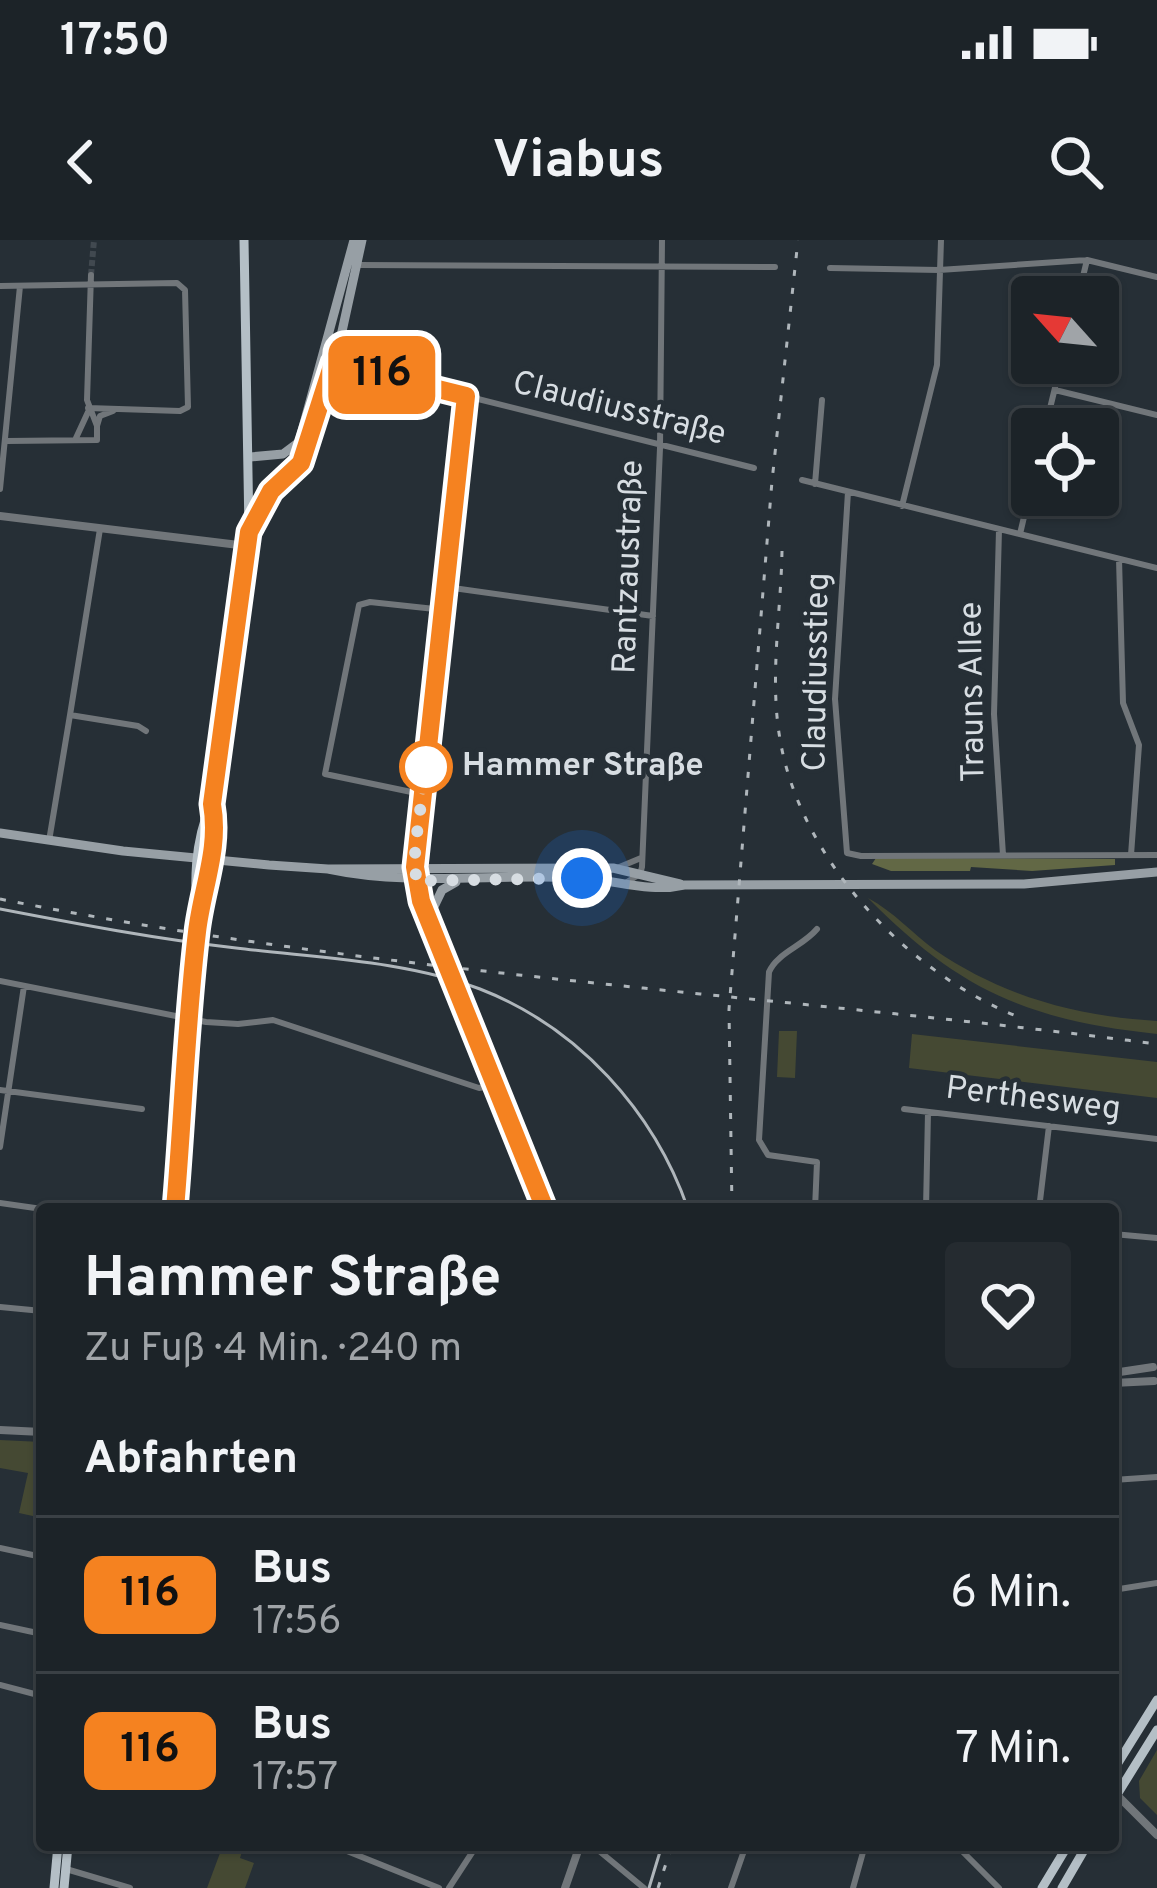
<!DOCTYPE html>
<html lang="de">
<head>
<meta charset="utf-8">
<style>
	body { margin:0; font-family:Overpass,sans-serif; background:#252b30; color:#f1f3f6; height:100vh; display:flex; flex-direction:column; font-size:45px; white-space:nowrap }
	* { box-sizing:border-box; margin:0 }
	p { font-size:39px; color:#a0a4a8 }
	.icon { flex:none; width:66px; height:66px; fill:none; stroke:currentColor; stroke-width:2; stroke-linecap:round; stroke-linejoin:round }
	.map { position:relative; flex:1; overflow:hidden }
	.drawer { position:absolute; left:36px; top:963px; width:1083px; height:648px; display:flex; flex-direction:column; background:#1c2328; border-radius:12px; box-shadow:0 3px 9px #0004,0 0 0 3px #3a4045 }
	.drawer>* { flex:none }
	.badge { padding:0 24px; border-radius:18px; font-size:42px; line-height:78px }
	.needle { width:78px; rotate:297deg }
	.controls { position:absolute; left:1011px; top:36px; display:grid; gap:24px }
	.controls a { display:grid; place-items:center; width:108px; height:108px; border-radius:12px; background:#1c2328; box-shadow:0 3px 9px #0004,0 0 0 3px #3a4045; font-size:60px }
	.you { position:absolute; width:60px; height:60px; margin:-30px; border:9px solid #fff; border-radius:50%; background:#1a73e8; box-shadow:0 0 0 18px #1a73e833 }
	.map>.badge { position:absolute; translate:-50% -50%; box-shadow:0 0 0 6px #fff }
	h2 { padding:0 48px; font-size:45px; line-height:108px }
	.round { display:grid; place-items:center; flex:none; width:126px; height:126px; border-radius:12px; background:#252b30 }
	.head { display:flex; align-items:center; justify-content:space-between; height:204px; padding:0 48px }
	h1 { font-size:57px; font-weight:700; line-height:90px }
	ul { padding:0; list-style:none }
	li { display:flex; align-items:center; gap:36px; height:156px; padding:0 48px; border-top:3px solid #3a4045 }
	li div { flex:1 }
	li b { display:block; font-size:45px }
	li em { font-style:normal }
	li .badge { min-width:132px; font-weight:700; text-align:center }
	.status { display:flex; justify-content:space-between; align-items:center; height:84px; padding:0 60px; background:#1c2328; direction:ltr }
	.status svg { height:33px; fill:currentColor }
	header { display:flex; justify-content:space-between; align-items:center; height:156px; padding:0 48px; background:#1c2328; font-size:54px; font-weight:700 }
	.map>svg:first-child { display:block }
</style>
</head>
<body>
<div class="status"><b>17:50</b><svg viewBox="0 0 49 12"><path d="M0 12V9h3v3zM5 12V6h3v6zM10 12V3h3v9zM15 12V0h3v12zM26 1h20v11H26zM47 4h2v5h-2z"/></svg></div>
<header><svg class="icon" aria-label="back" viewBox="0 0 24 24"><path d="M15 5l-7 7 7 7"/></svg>Viabus<svg class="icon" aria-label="search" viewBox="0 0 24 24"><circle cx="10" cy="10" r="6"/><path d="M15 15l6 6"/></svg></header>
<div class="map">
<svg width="1157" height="1648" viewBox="0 0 1157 1648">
	<rect width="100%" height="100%" fill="#262f36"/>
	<path fill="#454933" d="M868,658C894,672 912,693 935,710C1002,756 1076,776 1157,781V794C1028,780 960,751 868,658Z
		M779,791H797L795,838L777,837Z
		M912,794L1157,822V858L909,828Z
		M825,960L917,962V969H824Z
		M0,1200L42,1202V1278L19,1273L28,1233L0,1228Z
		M1157,1510V1575L1140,1558L1139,1541Z
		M223,1605H244L240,1618L254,1623L245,1648H207Z"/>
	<path fill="#626845" d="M876,618L1115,619V625L1032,631L971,627L970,631H891L872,624Z"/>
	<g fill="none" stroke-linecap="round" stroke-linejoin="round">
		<path stroke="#414950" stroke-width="6" stroke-dasharray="6 3" stroke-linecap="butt" d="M91,35L94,0"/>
		<path stroke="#71767a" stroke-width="6" d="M359,25L775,27
			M830,28L939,30L1087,20L1157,37
			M0,46L177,43L185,50L188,167L180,171L88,168
			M1078,57L1087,20
			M1055,150L1157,175
			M466,156L754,228
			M97,186L100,176L113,171
			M1045,189L1061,123
			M76,198L88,172
			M7,201L97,200V186L87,160L91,35
			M802,240L1157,328
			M815,244L822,160
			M0,249L20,46
			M848,252L835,459L847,613L861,616L1157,615
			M902,266L937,125L941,0
			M999,290L994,474L1003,615
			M1020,294L1032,243
			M1119,319L1123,463L1139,505L1131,615
			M446,347L653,376
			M70,475L100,289
			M421,554L325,534L359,365L370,362L444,370
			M49,601L70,475L138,486L146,491
			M617,628L641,618
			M627,642L640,634L642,627L660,208L662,0
			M0,741L206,782L238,784L273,780L479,848L496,845
			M0,850L142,869
			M904,869L1157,899
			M0,907L24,746
			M0,963L42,969
			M815,969L817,922L768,915L759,900L769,732C777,713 803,706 817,689
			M926,969L928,872
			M1039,969L1049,886
			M1113,994L1157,998
			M0,1067L42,1071
			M1113,1240L1157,1237
			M0,1308L42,1317
			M1113,1350L1157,1343
			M0,1385L42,1394
			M0,1445L42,1456
			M332,1605L439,1648
			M592,1605L644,1648
			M956,1605L999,1648
			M66,1629L130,1648
			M449,1648L477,1605
			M731,1648L746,1605
			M853,1648L865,1605"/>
		<path stroke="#71767a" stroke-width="8" d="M333,123L466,156L414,627
			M0,276L247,306
			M1113,1133L1153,1127
			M1113,1143L1154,1141
			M0,1190L42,1192
			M1117,1555L1157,1595
			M565,1648L580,1605"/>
		<path stroke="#979fa5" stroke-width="9" d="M250,217L283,214L299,202L354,0
			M249,292L271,251L297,228L306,211L341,96L362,0
			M0,593L123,611L269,625L328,629L613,628L680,644
			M414,627L421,661L545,969
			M328,629C413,647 496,633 581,638C616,640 650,653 684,645L1024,644L1157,632
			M428,679L442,650L456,642"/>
		<path stroke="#b4bfc6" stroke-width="9" d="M198,685C194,643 194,603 211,564L249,292L244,0
			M175,969L198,685C208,646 219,604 211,564
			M1113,1531L1157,1460
			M1113,1561L1157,1490
			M54,1648L58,1605
			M64,1648L68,1605
			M1042,1648L1068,1605
			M1062,1648L1087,1605"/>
		<path stroke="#afb6bb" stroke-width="3" d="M0,669C78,684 156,699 236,708C316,718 404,720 480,749C578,787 654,871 688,969
			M649,1648L662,1605"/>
		<path stroke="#afb6bb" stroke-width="3" stroke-dasharray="6 12" stroke-linecap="butt" d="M782,311C781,371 770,433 779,493C797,618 909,736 1024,779
			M0,659C382,735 772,754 1157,804
			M732,969L729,769L772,241L798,0
			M658,1648L672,1605"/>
	</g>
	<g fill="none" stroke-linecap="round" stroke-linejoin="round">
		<defs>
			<path id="line" d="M175,969C183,877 186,784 197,692C202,648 220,609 212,564L249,292L271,251L301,223L333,123L466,156L415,627L421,661L545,969"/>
		</defs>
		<use href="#line" stroke="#fff" stroke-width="27"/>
		<use href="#line" stroke="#f58220" stroke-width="18"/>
		<path stroke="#d7dde2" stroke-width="12" stroke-dasharray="0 21.6" d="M426,527L415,608L416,641L582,638"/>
	</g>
	<circle fill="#fff" stroke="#f58220" stroke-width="6" cx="426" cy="527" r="24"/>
	<g text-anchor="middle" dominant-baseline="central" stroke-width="9" stroke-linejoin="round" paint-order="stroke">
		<g font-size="33" fill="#d7dde2" stroke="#262f36">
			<text transform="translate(619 170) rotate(14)">Claudiusstraße</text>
			<text transform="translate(630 327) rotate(-88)">Rantzaustraße</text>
			<text transform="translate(818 432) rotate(-89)">Claudiusstieg</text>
			<text transform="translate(974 452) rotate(-91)">Trauns Allee</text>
			<text transform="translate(1033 860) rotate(7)">Perthesweg</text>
		</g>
		<g font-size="33" font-weight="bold" fill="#d7dde2" stroke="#262f36" text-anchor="start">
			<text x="462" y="527">Hammer Straße</text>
		</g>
	</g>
</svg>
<div class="controls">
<a><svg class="needle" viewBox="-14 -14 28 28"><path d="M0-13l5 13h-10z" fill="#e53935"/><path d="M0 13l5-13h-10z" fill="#a0a4a8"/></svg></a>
<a><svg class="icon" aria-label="locate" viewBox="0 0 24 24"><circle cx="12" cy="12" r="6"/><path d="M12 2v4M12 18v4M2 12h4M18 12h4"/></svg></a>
</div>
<div class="you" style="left:582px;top:638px"></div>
<b class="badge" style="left:382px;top:135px;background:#f58220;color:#111">116</b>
<section class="drawer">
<div class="head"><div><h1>Hammer Straße</h1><p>Zu Fuß · 4 Min. · 240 m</p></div><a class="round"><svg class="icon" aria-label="heart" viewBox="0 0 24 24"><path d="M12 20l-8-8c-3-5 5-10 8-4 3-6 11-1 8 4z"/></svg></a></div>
<h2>Abfahrten</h2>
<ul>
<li><span class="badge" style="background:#f58220;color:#111">116</span><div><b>Bus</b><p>17:56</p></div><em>6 Min.</em></li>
<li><span class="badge" style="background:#f58220;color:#111">116</span><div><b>Bus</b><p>17:57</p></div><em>7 Min.</em></li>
</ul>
</section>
</div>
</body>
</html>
